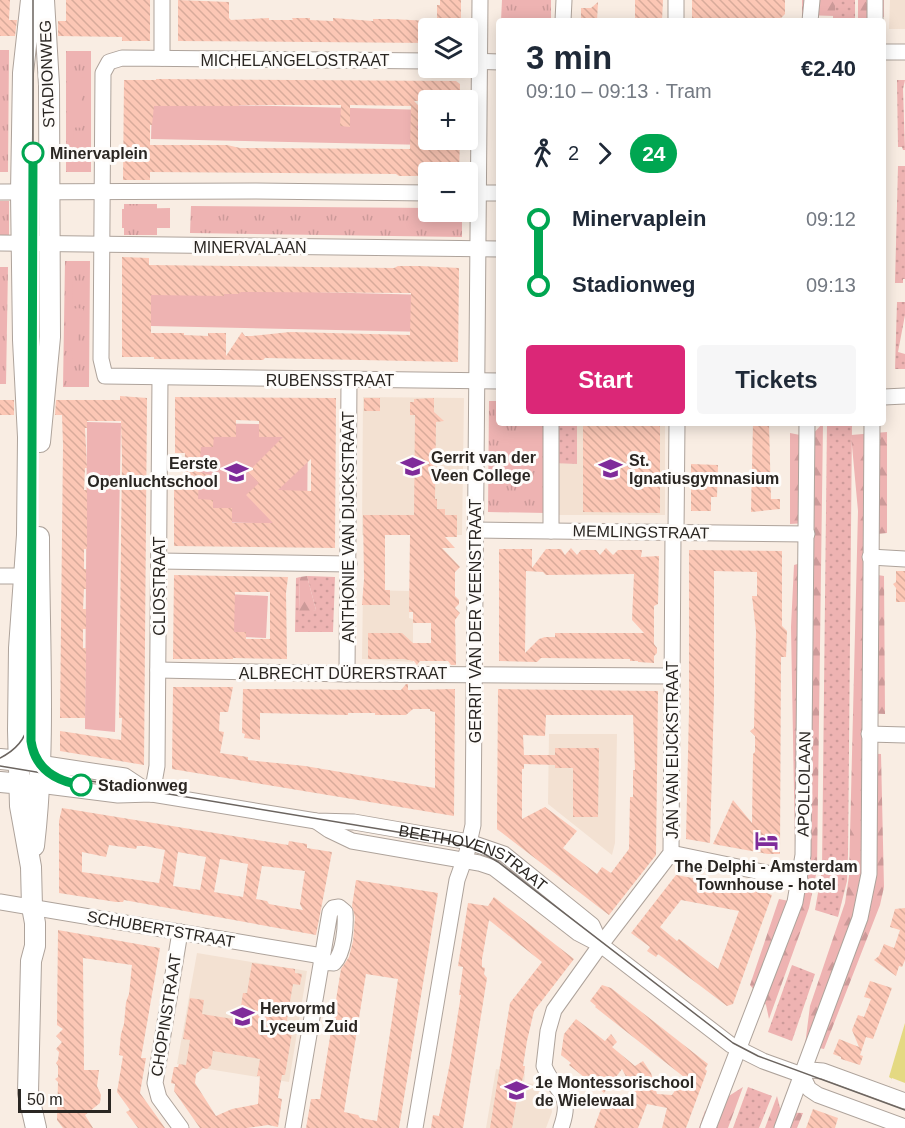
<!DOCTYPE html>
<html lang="en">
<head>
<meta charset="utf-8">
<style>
	body { margin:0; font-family:Helvetica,sans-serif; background:#f6f6f7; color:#1f2937; height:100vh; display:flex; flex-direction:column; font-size:22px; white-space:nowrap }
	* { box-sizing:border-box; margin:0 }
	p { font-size:20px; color:#747a83 }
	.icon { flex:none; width:33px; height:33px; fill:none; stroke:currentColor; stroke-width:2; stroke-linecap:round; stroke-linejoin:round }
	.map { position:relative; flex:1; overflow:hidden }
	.side { position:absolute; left:496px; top:18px; width:390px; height:408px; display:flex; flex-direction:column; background:#fff; border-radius:6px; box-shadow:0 3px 15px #0003 }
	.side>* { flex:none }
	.badge { padding:0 12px; border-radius:20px; font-size:21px; line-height:39px }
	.tools { position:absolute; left:418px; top:18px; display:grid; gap:12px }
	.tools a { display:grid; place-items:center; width:60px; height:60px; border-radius:6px; background:#fff; box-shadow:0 3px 15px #0003; font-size:30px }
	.scale { position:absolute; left:18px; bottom:15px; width:93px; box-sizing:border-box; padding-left:6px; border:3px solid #2a2622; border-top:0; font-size:16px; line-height:21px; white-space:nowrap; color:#2a2622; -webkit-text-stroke:4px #fefcfa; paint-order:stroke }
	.map>.badge { position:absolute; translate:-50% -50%; box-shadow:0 0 0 3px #fff }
	.legs { display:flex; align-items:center; gap:9px; height:66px; padding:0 30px; font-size:20px }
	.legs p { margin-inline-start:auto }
	.headline { display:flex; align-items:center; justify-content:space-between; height:102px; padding:0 30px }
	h1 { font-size:33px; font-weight:700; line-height:45px }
	.button { display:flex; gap:12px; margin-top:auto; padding:12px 30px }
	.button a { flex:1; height:69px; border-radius:6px; background:#db2777; color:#fff; font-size:24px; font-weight:700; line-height:69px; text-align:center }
	.button a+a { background:#f6f6f7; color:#1f2937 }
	ul { padding:0 30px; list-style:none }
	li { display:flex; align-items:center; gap:21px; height:66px; font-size:22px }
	li i { display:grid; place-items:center; width:9px; height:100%; margin:0 8px; background:currentColor }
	li i::after { content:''; width:15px; height:15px; margin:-8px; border:4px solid; border-radius:50%; background:#fff }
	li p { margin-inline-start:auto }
	li:first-child i { background:linear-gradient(#0000 50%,currentColor 0) }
	li:last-child i { background:linear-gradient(currentColor 50%,#0000 0) }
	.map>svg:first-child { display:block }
</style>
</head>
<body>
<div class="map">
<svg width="905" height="1128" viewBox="0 0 905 1128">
	<defs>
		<pattern id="grass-dots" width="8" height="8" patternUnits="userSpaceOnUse" patternTransform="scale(1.5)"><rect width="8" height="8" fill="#eeb3b2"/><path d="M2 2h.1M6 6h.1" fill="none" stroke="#cc9a99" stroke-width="1.8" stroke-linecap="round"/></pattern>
		<pattern id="forest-firs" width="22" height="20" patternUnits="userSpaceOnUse" patternTransform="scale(1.5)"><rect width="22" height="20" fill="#eeb3b2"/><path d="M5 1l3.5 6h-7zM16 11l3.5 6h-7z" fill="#cc9a99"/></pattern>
		<pattern id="park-tufts" width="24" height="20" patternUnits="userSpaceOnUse" patternTransform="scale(1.5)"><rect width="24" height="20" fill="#eeb3b2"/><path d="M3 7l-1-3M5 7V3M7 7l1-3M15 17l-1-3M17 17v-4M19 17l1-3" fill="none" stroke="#cc9a99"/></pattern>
		<pattern id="building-back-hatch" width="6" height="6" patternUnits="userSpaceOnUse" patternTransform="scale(1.5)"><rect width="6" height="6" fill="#fcc7b5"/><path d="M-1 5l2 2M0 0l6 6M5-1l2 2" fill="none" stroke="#d8ab9b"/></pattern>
	</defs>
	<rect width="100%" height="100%" fill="#f9ede3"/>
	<path fill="#f3e1d2" d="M890,0H905V29H889Z
		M363,397L464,398L462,535H362Z
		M556,423H665V515H556Z
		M363,590L410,591L409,618L413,619V662L362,659Z
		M549,734H617L615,843L612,855L548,804Z
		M197,953L307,971L289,1082L177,1064Z
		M496,1069L525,1074L524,1083L536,1084L549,1098L551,1104L552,1112L546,1128H486Z"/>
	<path fill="url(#grass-dots)" d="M833,0H855V21H833Z
		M897,80H905L903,89L905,150H903L902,147H898Z
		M898,166H905V279H903V283H895Z
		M897,302H905V315L898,352L905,354V369H895Z
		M553,423H577V464L553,463Z
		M827,423H852L848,855L847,881L838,917L815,910L822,870Z
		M307,576L335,577L333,632H295L296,578L300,577L299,612L316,610Z
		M792,965L815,974L792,1041L768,1032Z
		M748,1087L772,1096L759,1128H733Z"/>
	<path fill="url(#forest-firs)" d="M802,0H835V16L802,15Z
		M858,0H884V17L858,19Z
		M823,423L817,870L809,908L769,1019L766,1005L750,985L779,899L799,903L805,849L795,847L791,627L794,565L808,561L807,523L790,524V433L810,437Z
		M887,432V533L866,535L865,573L884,576L885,714L862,713V753L881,754L884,887L880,905L824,1049L805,1045L810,1006L845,903L849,876L858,511L851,435Z
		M307,576L316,610L304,614L299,612L300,577Z
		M743,1087L728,1128H699L705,1111Z
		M777,1096L781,1112L803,1113L797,1128H765Z"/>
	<path fill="url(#park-tufts)" d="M502,0H551V21H501Z
		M0,50H9L8,172H0Z
		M66,51H91V172H66Z
		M0,201H9V235H0Z
		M124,204H157V235H124Z
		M191,206L429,208V212H462V237L190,233Z
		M65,261H90L89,387H63Z
		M0,267H8L6,384H0Z
		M489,401H499L500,423H546V513L488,512Z"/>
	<path fill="#eeb3b2" d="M68,71L85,74V77L81,78V128L76,127L73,131L74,145L67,148C67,122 68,97 68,71Z
		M152,103L429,110V145L151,139Z
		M170,208V228H122V209Z
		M72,279L73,309L78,308L83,309V317L78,318V359H73L65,321L66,280Z
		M151,288L430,295L429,332L151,326Z
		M87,422L121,423L115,732L85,729Z
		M198,423L308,425L307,524L197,522Z
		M509,438H545V446L509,447Z
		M227,594L268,596L266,638L192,635Z"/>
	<path fill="#e4d982" d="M905,1023V1128H875L892,1079L889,1077Z"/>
	<path fill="#f9ede3" d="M892,1078L905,1083V1128H874Z"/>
	<path fill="url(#building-back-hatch)" fill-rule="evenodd" d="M0,0H10L9,20H17L15,36H0Z
		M66,0H150V41H122V37L58,36V21H66Z
		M178,0L229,2V18L231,20L269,18V20H293L292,18H310V20L333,21V18L373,21V19H392L429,21V43L178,41Z
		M440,0H461V28H437V5H440Z
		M635,0H663L662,21H635Z
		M692,0H785V14L778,21H692Z
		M598,2L597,21H581V8H591Z
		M156,79L456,81L460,84V100L414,101L428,115L416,127L428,140H460L459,172H429V176H399L396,174L150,172V180H123L124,80H156ZM239,105H341L340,126L350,127V105L411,106L410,149L240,148L227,145H150V125H152L154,106H239Z
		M122,257L149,258V265L394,268L398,266H420L459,268L458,362L265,358L263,360L154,359V357H122ZM241,292L411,293L410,335L290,332L252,336H245L242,332L226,356V333H208V336L184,335V333H151V295L224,296V294H238Z
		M120,396L147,398L144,765L60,751V731L121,740L122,718H119L122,458L121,421H87V428H85L87,468H85L84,490H87V549H84V569H86V589H84L83,609H86V629H83V648H86L85,718H60L63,445L62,415H55L56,400H120Z
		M175,397L336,398L335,548L174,546V490H178V478H184L185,453H175ZM236,420L259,421V437H283L248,472L259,483L246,495L273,523H232V508H213V500L198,499L199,481L211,475L199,472L201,447H213L214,437H236ZM311,459V491L278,490Z
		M364,398H380V411H364Z
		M434,398V412L444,421L436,422L435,499H437V509H445V515H457V537H445L455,548H442L460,567L455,572V596L459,600V604L455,608L460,613L455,620L456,665H451L448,661H420L417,665L414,661L404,659H368V633H402L413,643H431V623H413V612H409L410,535H385V590H390V605H362L364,579L363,515H414L415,415H410V402H414V399Z
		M0,400H14V415H0Z
		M583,423L660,424V513L583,512Z
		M753,423H769L771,499H780V509L751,512Z
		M691,464L718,465L717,497H711V511H691Z
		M571,548L577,555L581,550H596L600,555L606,548L613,555L618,550H642L641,557L659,556L658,604L654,606V644L657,648V653L654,656V663L638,662V661H630V659L541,658L537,662L499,661V549H532V568L546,549H561L565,555ZM526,571L543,572L546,575L634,574L632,620L644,633H555V637H545L539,639L525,653Z
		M689,550L782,551V626L787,631L786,657H781L780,854H768L713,844L733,800L752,823L753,754L755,752V736L750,731L754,728L756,631L752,596H757V572L714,571V697L710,843L686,839L689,711Z
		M896,571H905V602H896V588L893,584L896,582Z
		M174,575L288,577L286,593L287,659L233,658V659H173ZM235,592H270V639H246V632H234Z
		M406,684H408V690L455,689L454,816L172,769L173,687H233L228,712H220L219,731L224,732L220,753L248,757V760L305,766L435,788V712L430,711V709H413L406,715H375V713H348V715L260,713V740L244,738L245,734L242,733L243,689L401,690Z
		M498,689L658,691L656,855L609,915L497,829ZM546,715H633L635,770H633V797H630L629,849L611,873L602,867L597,874L563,848L577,831L545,807L522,819V769H524V764L555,765V768H573V817H598L599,748H555V755H524L523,735L545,736Z
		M62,808L288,845L289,841L307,844V848L332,852L316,935L124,900L123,902H116L59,893V821ZM109,845L136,849L137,846H145L165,850L159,883L82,872V852L106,857ZM178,852L206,857L200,890L173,886ZM220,859L248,864L243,897L214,892ZM262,866L305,871L300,904L303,910L269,904L267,901L256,899Z
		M676,875L759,890L772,895L733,1004L727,1006L658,954L656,957L647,951L650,947L631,933ZM681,900L739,911L718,969L679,939L677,941L660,927Z
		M356,880L438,893L399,1128H306L311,1099H320L341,969L349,957L353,941L355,917L352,906ZM366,974L398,979L377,1121L360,1118L358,1115L344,1112Z
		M494,897L574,959L534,1011L527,1041L523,1066H525L524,1074L522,1081H520L512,1128H490L510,1003L542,962L489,920L482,959V967L485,968L484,974L487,978L463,1128H431L433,1115L439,1116L450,1063L461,995H459L463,967L458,966L468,903L488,906Z
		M905,908V960L902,967L899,966L896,976L874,960L879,956L884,944L894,948L900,930L890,927L895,909Z
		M58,930L160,948L141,1058H146L140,1093L165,1128H138L126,1112L130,1110L117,1092L123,1056L119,1055L121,1034L124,1024L126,1002L129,994L132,965L83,958L84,1070H99L97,1086L101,1095L100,1103L85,1115L93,1128H63L57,1120L58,1082L55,1079L58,1077V1066L56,1063L58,1060L59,1052L56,1049L62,1042L56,1036L63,1029L57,1025Z
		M252,963L295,969V973L302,974L300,985L293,984L286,1025L293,1027L285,1075H282L278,1098L282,1099L278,1127L268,1125L247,1128H200L174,1091L175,1084L171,1083L174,1067H178L179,1064L186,1065L190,1040L183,1039L190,998L204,1000L202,1014L239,1020L243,993H247ZM213,1051L260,1059L257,1076H260L258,1104L232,1109L216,1116L195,1083L196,1074L203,1068L207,1069L211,1065Z
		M870,981L892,988L873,1039L866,1037L860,1055L863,1056L860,1065L841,1059V1057L833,1054L839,1039L859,1047L852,1030L858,1015L864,1017L871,999L864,997Z
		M602,985L611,988L708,1064L705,1069L707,1071L686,1128H662L667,1108L647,1104L638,1128H594L605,1098L634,1108L633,1090L622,1069L604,1093L569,1065L571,1063L561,1055L564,1034L576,1019L605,1041L611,1034L617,1042L612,1047L635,1066L643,1061L651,1073L657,1094L672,1095L684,1077L595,1007L596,1006L590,1001Z
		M813,1109L838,1118L835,1128H806Z"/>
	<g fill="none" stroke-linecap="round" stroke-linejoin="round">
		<defs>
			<g id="minor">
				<path d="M563,21L564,0"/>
				<path d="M676,21V0"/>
				<path d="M810,21L812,0"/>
				<path d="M875,21V0"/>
				<path d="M884,52H905"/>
				<path d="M162,58V0"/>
				<path d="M429,61L122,58L109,62L103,73L101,359L105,376L500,381"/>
				<path d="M468,61L500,62"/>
				<path d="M0,192L256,191L429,193"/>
				<path d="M470,193H500"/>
				<path d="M0,243L500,249"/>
				<path d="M884,397L905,396"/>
				<path d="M475,530L807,534"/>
				<path d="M551,531V423"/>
				<path d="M676,532L677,423"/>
				<path d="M870,557L905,559"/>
				<path d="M159,561L349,564"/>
				<path d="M0,576H33"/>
				<path d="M158,670L347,674L672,676"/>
				<path d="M347,674L349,380"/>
				<path d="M869,734L905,735"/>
				<path d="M39,763L125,776L152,794"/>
				<path id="s1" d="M39,785L118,795L152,794L316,821L354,822L469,842L504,854L592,925L601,945"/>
				<path d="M152,794L157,766L160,378"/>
				<path d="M316,821L329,830L352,841L479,863L494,868L578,933L601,945L731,1045L763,1061L802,1075L810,1070L823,1071L905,1101"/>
				<path d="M671,853L800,880"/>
				<path d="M0,902L322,956"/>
				<path d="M180,932L155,1083L159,1098L181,1128"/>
				<path d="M802,1075L809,1089L818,1095L905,1127"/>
				<path d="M293,1128L330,912L333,908L339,907L345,912C346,926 344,953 334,963L321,962"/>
				<path d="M415,1128L457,880L467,852L473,825L480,0"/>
				<path d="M561,1128C574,1091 555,1094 544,1066L548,1031L554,1010L599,947L671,853L673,532"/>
				<path d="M708,1128L795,902L803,855L807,423"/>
				<path d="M782,1128L860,918L869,874L872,423"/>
			</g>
			<path id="major" d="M31,0L23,73L21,193L23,340L28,437L27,535L19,648L18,730L20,806L31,867L32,907L35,923V946L31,961L28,1093L36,1128
				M40,442L50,337L49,85L44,0
				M0,759L31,762
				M0,782L33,785
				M34,846C46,744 39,640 39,537"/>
		</defs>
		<use href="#minor" stroke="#aea39b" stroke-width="17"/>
		<use href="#major" stroke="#aea39b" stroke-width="22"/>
		<use href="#minor" stroke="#fff" stroke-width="15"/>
		<use href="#major" stroke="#fff" stroke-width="20"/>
		<path stroke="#6b645f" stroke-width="1.5" d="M33,0V424L31,741C33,755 40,766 51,775
			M0,758C14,751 25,740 28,725
			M0,766L446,840L478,850L498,862L733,1043L758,1056L905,1110"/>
	</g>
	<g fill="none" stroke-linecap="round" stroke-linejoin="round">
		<defs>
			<path id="line-1" d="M33,153L31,741C35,769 56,781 81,785"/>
		</defs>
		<use href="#line-1" stroke="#fff" stroke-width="14"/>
		<use href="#line-1" stroke="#00a651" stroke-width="9"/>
	</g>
	<defs>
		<symbol id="school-bare" viewBox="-9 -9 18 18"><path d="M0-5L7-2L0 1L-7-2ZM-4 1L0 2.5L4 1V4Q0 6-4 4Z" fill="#7f2b9a" stroke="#fefcfa" stroke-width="2.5" paint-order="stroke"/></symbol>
		<symbol id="hotel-bare" viewBox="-9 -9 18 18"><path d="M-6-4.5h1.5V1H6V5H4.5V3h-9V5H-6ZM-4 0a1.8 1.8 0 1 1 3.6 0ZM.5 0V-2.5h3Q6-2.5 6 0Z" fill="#7f2b9a" stroke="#fefcfa" stroke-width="2.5" paint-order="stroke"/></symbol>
	</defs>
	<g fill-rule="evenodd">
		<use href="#school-bare" x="396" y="450" width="33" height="33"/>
		<use href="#school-bare" x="594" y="452" width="33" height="33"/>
		<use href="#school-bare" x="220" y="456" width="33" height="33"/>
		<use href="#hotel-bare" x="750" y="824" width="33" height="33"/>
		<use href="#school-bare" x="226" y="1000" width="33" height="33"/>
		<use href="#school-bare" x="500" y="1074" width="33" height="33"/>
	</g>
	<g fill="#fff" stroke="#00a651" stroke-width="3">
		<circle cx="33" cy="153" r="10"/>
		<circle cx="81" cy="785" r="10"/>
	</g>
	<g text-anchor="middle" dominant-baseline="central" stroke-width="6" stroke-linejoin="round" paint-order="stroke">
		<g font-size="16" fill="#2a2622" stroke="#fefcfa">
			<text x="295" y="60">MICHELANGELOSTRAAT</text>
			<text transform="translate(47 74) rotate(-92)">STADIONWEG</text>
			<text x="250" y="247">MINERVALAAN</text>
			<text x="330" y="380">RUBENSSTRAAT</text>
			<text transform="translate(348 527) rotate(-90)">ANTHONIE VAN DIJCKSTRAAT</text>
			<text transform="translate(641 532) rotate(1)">MEMLINGSTRAAT</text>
			<text transform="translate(159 586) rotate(-90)">CLIOSTRAAT</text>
			<text transform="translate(475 621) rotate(-90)">GERRIT VAN DER VEENSTRAAT</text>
			<text x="343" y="673">ALBRECHT DÜRERSTRAAT</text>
			<text transform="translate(672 750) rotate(-90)">JAN VAN EIJCKSTRAAT</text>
			<text transform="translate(804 784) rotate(-89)">APOLLOLAAN</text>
			<text stroke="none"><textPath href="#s1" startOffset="444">BEETHOVENSTRAAT</textPath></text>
			<text transform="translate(161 929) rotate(10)">SCHUBERTSTRAAT</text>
			<text transform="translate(166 1015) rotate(-81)">CHOPINSTRAAT</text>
		</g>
		<g font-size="16" font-weight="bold" fill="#2a2622" stroke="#fefcfa" text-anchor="start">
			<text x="50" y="153">Minervaplein</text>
			<text x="98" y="785">Stadionweg</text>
		</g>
		<g font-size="16" font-weight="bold" fill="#2a2622" stroke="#fefcfa" text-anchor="start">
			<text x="431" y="457">Gerrit van der<tspan x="431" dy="18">Veen College</tspan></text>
			<text x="629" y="460">St.<tspan x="629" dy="18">Ignatiusgymnasium</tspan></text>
			<text x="218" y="463" text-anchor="end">Eerste<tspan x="218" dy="18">Openluchtschool</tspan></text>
			<text x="766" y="866" text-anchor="middle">The Delphi - Amsterdam<tspan x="766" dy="18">Townhouse - hotel</tspan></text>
			<text x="260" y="1008">Hervormd<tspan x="260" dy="18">Lyceum Zuid</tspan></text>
			<text x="535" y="1082">1e Montessorischool<tspan x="535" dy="18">de Wielewaal</tspan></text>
		</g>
	</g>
</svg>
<div class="tools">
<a><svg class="icon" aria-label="layers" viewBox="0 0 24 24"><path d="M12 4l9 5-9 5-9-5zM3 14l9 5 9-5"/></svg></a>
<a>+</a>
<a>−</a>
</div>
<div class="scale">50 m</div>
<section class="side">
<div class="headline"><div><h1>3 min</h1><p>09:10 – 09:13 · Tram</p></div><b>€2.40</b></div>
<div class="legs"><svg class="icon" aria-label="walk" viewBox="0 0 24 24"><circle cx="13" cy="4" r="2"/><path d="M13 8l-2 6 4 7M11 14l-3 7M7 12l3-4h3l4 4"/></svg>2<svg class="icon" aria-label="forward" viewBox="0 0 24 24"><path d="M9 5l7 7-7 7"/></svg><b class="badge" style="background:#00a651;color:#fff">24</b></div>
<ul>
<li><i style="color:#00a651"></i><b>Minervaplein</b><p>09:12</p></li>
<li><i style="color:#00a651"></i><b>Stadionweg</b><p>09:13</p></li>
</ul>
<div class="button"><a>Start</a><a>Tickets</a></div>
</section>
</div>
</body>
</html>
